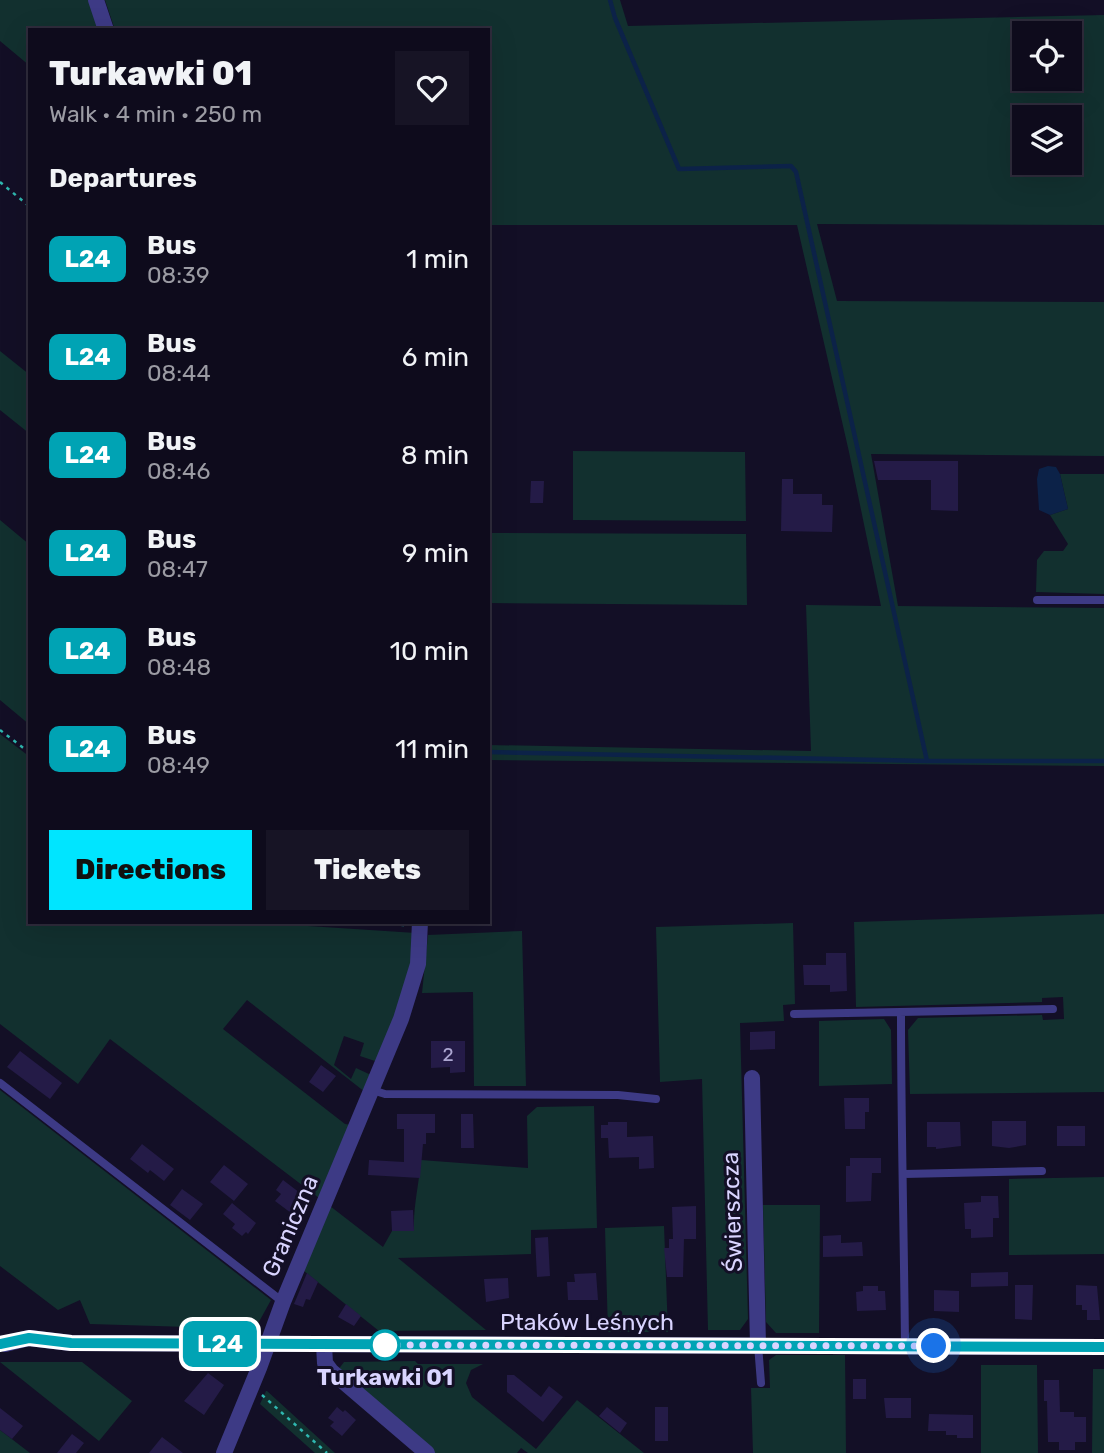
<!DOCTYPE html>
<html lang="en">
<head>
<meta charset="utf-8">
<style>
	body { margin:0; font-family:Rubik,sans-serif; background:#171425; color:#f1f3f6; height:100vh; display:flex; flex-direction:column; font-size:26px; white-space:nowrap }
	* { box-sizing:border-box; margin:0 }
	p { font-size:23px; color:#9b9ba3 }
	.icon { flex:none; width:38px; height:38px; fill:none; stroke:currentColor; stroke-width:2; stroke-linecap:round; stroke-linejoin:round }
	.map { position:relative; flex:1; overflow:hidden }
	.sheet { position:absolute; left:28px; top:28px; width:462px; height:896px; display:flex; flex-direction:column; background:#0e0b1c; border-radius:0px; box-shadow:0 7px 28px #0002,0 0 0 2px #2e2b3b }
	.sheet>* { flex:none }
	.badge { padding:0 14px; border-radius:10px; font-size:24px; line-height:46px }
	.controls { position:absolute; left:1012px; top:21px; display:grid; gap:14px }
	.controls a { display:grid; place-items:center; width:70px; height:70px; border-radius:0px; background:#0e0b1c; box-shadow:0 7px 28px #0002,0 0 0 2px #2e2b3b; font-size:35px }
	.you { position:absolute; width:35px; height:35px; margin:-18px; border:5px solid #fff; border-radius:50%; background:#1a73e8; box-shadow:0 0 0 10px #1a73e833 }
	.map>.badge { position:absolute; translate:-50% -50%; box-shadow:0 0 0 4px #fff }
	h2 { padding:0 21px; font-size:26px; line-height:63px }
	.round { display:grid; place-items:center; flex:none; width:74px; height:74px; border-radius:0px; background:#171425 }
	.headline { display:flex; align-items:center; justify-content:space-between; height:119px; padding:0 21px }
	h1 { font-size:33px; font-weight:800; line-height:52px }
	.button { display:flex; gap:14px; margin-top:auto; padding:14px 21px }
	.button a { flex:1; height:80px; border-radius:0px; background:#00e5ff; color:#111; font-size:28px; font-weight:800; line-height:80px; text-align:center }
	.button a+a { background:#171425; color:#f1f3f6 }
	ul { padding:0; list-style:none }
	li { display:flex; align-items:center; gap:21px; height:98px; padding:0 21px }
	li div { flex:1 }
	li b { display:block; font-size:26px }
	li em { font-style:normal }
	li .badge { min-width:77px; font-weight:700; text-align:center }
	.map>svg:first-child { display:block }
</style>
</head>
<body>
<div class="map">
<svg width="1104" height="1453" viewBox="0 0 1104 1453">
	<rect width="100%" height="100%" fill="#130f26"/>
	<path fill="#12302f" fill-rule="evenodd" d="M0,0H90L100,30H30V66L0,41Z
		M105,0H620L628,26L1104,15V225L817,224L837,301L1104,302V456L871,454L898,606L1104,608V766L488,760V745L811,751L806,605L881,606L849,452L797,225H488V30H115ZM1069,33V79H1024V33ZM1069,117V163H1024V117Z
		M0,351L30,375V434L0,410Z
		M573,451L745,452L746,521L573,520Z
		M1060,474H1104V594L1036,592L1037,560L1044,551H1063L1068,544L1050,515L1068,509Z
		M0,520L30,545V725L0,700Z
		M488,533L746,534L747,605L488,603Z
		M0,734L30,757V922H246L416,933L411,974L378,1062L360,1056L364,1043L344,1036L334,1065L351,1079L356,1068L371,1075L365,1092L247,1000L223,1029L345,1124L351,1125L319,1198L110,1039L78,1084L0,1024Z
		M1104,914V1092L910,1094L908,1030L918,1018L1042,1015L1043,1020L1064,1019L1063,997L1042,998V1002L856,1007L854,922Z
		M793,923L795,1004L783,1005L784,1021L740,1023L748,1319L740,1330H708L702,1079L660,1082L656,927Z
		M522,931L526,1086H474L473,992L422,993L428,935Z
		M884,1019L891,1030L892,1084L819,1086V1021Z
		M0,1090L271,1300L255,1329L90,1324L80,1300L58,1310L0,1266Z
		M594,1106L597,1228L531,1230V1254L398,1258L486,1330L379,1331L304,1271L330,1206L383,1247L392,1231H414C413,1207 419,1184 421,1160L528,1168L527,1116L537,1107Z
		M1104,1177V1254L1009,1255V1179Z
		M763,1205H820L819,1333H776L766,1322Z
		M664,1226L668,1332H608L605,1228Z
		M776,1355H845L846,1453H753L751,1388H770L769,1360Z
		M415,1361L418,1364H483L471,1370L466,1383L472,1397L536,1449L577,1400L644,1453H528L521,1448L517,1453H435L338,1370L344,1362Z
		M0,1362H82L132,1401L99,1441Z
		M981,1365H1037L1038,1453H981Z
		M1093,1369H1104V1453H1092Z
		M266,1391H267L335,1453H315L260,1404Z
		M0,1430L30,1453H0Z"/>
	<path fill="#0c2248" d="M1048,466L1056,467L1060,474L1068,509L1050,515L1039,510L1037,479L1039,469Z"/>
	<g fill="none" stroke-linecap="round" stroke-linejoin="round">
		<path stroke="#0c2248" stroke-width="4.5" d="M610,0L615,18L679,169L791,166L796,172L927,761
			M488,752L927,761H1104"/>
	</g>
	<path fill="#241b47" d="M874,461H958V511L931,510V480H878Z
		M782,479H793V494H822V505H833L832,532L781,531Z
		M531,481H544L543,503H530Z
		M826,953H846L847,991L830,992V985H804L803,965H826Z
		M775,1031V1049L750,1050V1032Z
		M431,1041H465V1072L450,1073V1067L431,1068Z
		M20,1051L62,1083L50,1099L7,1067Z
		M321,1065L336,1076L323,1092L309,1082Z
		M844,1098H869V1112H865V1129H845Z
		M397,1114H435V1133H426V1144H423L420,1178L368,1175L369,1160L404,1162V1129H397Z
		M461,1114H473L474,1148H461Z
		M992,1121H1026V1145L1009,1148L992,1146Z
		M608,1122H627V1137L653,1136L654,1168L639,1169V1157L609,1158L608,1138H601V1125H608Z
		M927,1122H960L961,1146L936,1149V1147H927Z
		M1057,1126H1085V1146H1057Z
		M142,1144L174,1169L164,1181L150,1170L148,1173L130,1159Z
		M850,1158H881V1173H872L871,1201L846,1202V1166H850Z
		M224,1165L248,1184L234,1201L210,1182Z
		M283,1180L304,1196L291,1213L275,1201L281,1194L276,1190Z
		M182,1189L203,1204L190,1220L170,1205Z
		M981,1196H998L999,1218H993V1237L971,1238V1229H965L964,1203L981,1202Z
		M232,1203L256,1223L248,1234L246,1232L242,1236L232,1228L235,1224L223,1214Z
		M696,1206V1239H684L683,1277H667L664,1248H669V1239H673L672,1207Z
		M413,1210L414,1231H392L391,1211Z
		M841,1235V1243L862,1242L863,1256L823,1257V1236Z
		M548,1237L550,1276L537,1277L535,1238Z
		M1008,1272V1286L971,1287V1273Z
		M307,1273L318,1282L310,1300L306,1299L303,1307L294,1304Z
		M596,1273L598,1300H568L567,1282H575L574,1274Z
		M508,1278L509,1298L486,1302L484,1279Z
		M1015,1285H1033L1032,1320L1015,1319Z
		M1076,1285L1097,1286L1100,1320H1087V1310H1082V1305H1076Z
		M863,1286H878V1291H885L886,1310L857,1311L856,1292L863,1291Z
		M934,1290L959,1291V1312L934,1311Z
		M346,1304L361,1316L354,1326L338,1317Z
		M208,1373L224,1385L204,1415L184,1401Z
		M507,1375H514L541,1397L549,1386L563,1397L543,1422L507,1392Z
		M853,1379H866V1399H853Z
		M1044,1380H1059L1060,1412H1074V1417H1086V1442H1075V1450H1059V1442H1048L1047,1401H1044Z
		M884,1398H911V1418H886Z
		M337,1407L343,1412L345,1410L356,1420L342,1436L330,1426L334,1422L328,1418Z
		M607,1407L627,1423L620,1433L599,1416Z
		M655,1407H668V1441H655Z
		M0,1408L23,1426L12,1439L0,1430Z
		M929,1414L973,1415V1438H957V1435H946V1431H928Z
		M72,1434L84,1443L76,1453H57Z
		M162,1437L183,1453H149Z"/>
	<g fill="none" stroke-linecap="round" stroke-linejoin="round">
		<path stroke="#2fb8b0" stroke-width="2.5" stroke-dasharray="3.5 5" stroke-linecap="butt" d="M0,182L30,207
			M0,730L30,753
			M256,922L407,925
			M262,1395L327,1453"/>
		<path stroke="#3d3a85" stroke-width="8" d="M1037,600H1104
			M901,1013C901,1124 904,1235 905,1346
			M794,1014L1053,1009
			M0,1083L283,1302
			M372,1090L385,1094L618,1095L656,1099
			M904,1174L1042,1171
			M758,1345L761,1383"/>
		<path stroke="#3d3a85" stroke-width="16" d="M96,0L106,30
			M752,1078L758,1345
			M5,1344L29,1338L71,1343L1104,1347
			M324,1345L325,1363L331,1371L427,1453
			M224,1453L259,1368L283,1302L401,1019L418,964L420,922"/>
	</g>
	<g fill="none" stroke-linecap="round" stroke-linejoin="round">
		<defs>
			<path id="line" d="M0,1344L29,1338L71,1343L1104,1347"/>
		</defs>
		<use href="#line" stroke="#fff" stroke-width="16"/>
		<use href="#line" stroke="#00a3b4" stroke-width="10"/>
		<path stroke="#d9d4ff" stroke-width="7" stroke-dasharray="0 12.6" d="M385,1345L934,1346"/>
	</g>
	<circle fill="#fff" stroke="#00a3b4" stroke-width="3.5" cx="385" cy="1345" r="14"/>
	<g text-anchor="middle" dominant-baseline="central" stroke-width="6" stroke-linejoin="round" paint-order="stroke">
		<g font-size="19" fill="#aca6d1">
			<text x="448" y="1054">2</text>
		</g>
		<g font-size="23" fill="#d9d4ff" stroke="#130f26">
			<text transform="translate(732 1212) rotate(-92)">Świerszcza</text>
			<text transform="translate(290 1226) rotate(-67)">Graniczna</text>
			<text x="587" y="1322">Ptaków Leśnych</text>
		</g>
		<g font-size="23" font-weight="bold" fill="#d9d4ff" stroke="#130f26">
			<text x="385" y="1377">Turkawki 01</text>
		</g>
	</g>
</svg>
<div class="controls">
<a><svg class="icon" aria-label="locate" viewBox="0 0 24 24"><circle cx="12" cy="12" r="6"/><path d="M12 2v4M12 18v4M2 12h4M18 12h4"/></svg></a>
<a><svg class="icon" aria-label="layers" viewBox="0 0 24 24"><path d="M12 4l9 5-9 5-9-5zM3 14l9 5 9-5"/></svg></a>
</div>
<div class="you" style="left:934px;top:1346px"></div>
<b class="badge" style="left:220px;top:1344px;background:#00a3b4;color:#fff">L24</b>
<section class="sheet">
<div class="headline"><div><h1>Turkawki 01</h1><p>Walk · 4 min · 250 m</p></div><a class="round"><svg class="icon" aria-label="heart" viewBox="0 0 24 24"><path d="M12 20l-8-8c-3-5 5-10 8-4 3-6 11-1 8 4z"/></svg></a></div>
<h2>Departures</h2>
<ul>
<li><span class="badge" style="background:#00a3b4;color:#fff">L24</span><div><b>Bus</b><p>08:39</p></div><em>1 min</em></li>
<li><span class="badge" style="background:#00a3b4;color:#fff">L24</span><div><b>Bus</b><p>08:44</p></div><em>6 min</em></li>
<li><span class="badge" style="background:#00a3b4;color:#fff">L24</span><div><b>Bus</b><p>08:46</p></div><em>8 min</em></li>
<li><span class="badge" style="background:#00a3b4;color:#fff">L24</span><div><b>Bus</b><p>08:47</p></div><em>9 min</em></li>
<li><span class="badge" style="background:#00a3b4;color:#fff">L24</span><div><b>Bus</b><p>08:48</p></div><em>10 min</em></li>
<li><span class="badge" style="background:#00a3b4;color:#fff">L24</span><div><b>Bus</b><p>08:49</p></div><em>11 min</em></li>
</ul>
<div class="button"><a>Directions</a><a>Tickets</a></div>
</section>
</div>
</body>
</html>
